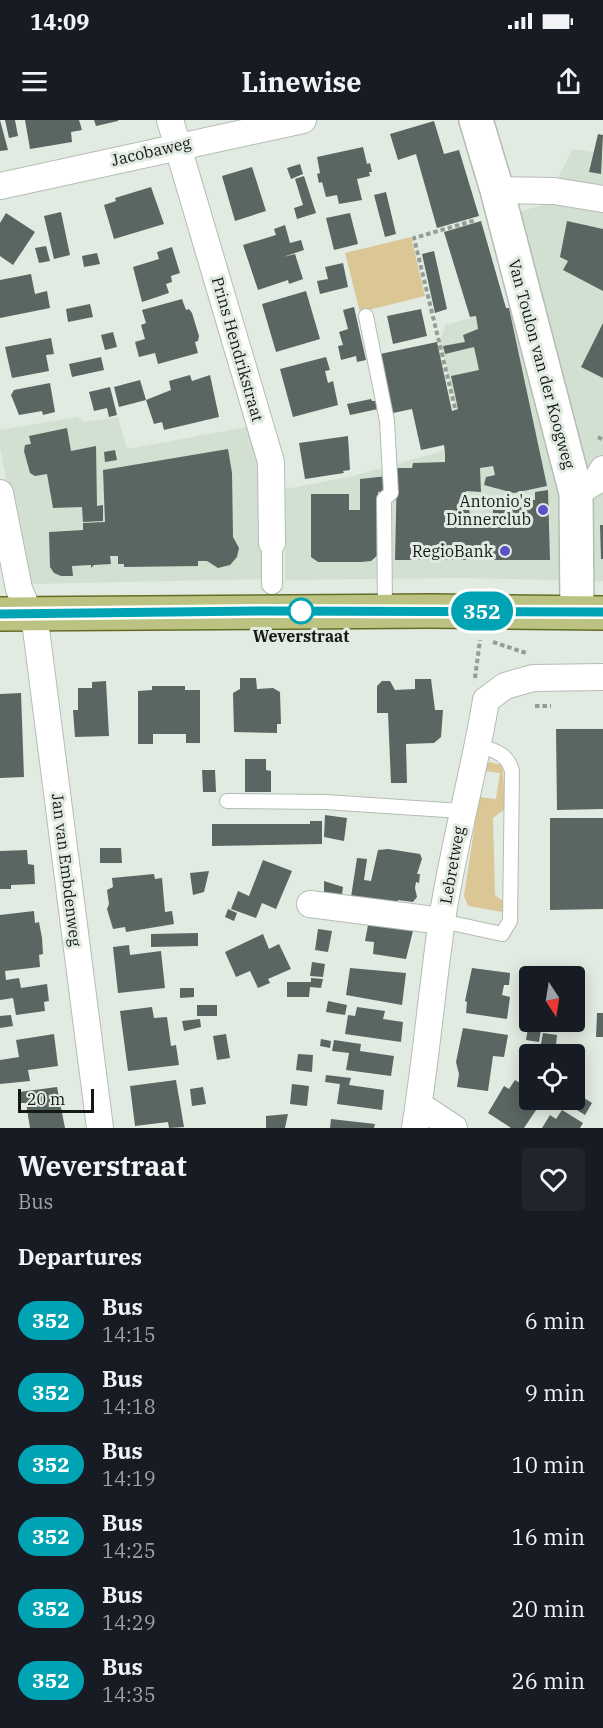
<!DOCTYPE html>
<html lang="en">
<head>
<meta charset="utf-8">
<style>
	body { margin:0; font-family:"IBM Plex Serif",serif; background:#20242c; color:#f1f3f6; height:100vh; display:flex; flex-direction:column; font-size:22px; white-space:nowrap }
	* { box-sizing:border-box; margin:0 }
	p { font-size:20px; color:#9ea1a6 }
	.icon { flex:none; width:33px; height:33px; fill:none; stroke:currentColor; stroke-width:2; stroke-linecap:round; stroke-linejoin:round }
	.map { position:relative; height:1008px; overflow:hidden }
	.side { display:flex; flex-direction:column; background:#171b24; flex:1 }
	.side>* { flex:none }
	.badge { padding:0 12px; border-radius:20px; font-size:21px; line-height:39px }
	.needle { width:39px; rotate:168deg }
	.controls { position:absolute; left:519px; top:846px; display:grid; gap:12px }
	.controls a { display:grid; place-items:center; width:66px; height:66px; border-radius:6px; background:#171b24; box-shadow:0 3px 15px #0003; font-size:30px }
	.scale { position:absolute; left:18px; bottom:15px; width:76px; box-sizing:border-box; padding-left:6px; border:3px solid #151814; border-top:0; font-size:16px; line-height:21px; white-space:nowrap; color:#151814; -webkit-text-stroke:4px #e2ebe2; paint-order:stroke }
	.map>.badge { position:absolute; translate:-50% -50%; box-shadow:0 0 0 3px #fff }
	h2 { padding:0 18px; font-size:22px; line-height:54px }
	.round { display:grid; place-items:center; flex:none; width:63px; height:63px; border-radius:6px; background:#20242c }
	.headline { display:flex; align-items:center; justify-content:space-between; height:102px; padding:0 18px }
	h1 { font-size:28px; font-weight:700; line-height:45px }
	ul { padding:0; list-style:none }
	li { display:flex; align-items:center; gap:18px; height:72px; padding:0 18px }
	li div { flex:1 }
	li b { display:block; font-size:22px }
	li em { font-style:normal }
	li .badge { min-width:66px; font-weight:700; text-align:center }
	.status { display:flex; justify-content:space-between; align-items:center; height:42px; padding:0 30px; background:#171b24; direction:ltr }
	.status svg { height:16px; fill:currentColor }
	header { display:flex; justify-content:space-between; align-items:center; height:78px; padding:0 18px; background:#171b24; font-size:27px; font-weight:700 }
	.map>svg:first-child { display:block }
</style>
</head>
<body>
<div class="status"><b>14:09</b><svg viewBox="0 0 49 12"><path d="M0 12V9h3v3zM5 12V6h3v6zM10 12V3h3v9zM15 12V0h3v12zM26 1h20v11H26zM47 4h2v5h-2z"/></svg></div>
<header><svg class="icon" aria-label="menu" viewBox="0 0 24 24"><path d="M4 6h16M4 12h16M4 18h16"/></svg>Linewise<svg class="icon" aria-label="share" viewBox="0 0 24 24"><path d="M12 15V3M7 8l5-5 5 5M5 13v7h14v-7"/></svg></header>
<div class="map">
<svg width="603" height="1008" viewBox="0 0 603 1008">
	<rect width="100%" height="100%" fill="#e2ebe2"/>
	<path fill="#d2e0d1" d="M573,29L603,34V461L462,458L285,460V369L349,357L464,325L440,222L445,205L518,185L496,98L543,85Z
		M77,297L84,302L118,297L127,329L247,307L259,347L263,459L32,464L27,461L0,328V310Z"/>
	<path fill="#dbc696" d="M411,117L425,176L360,192L345,133Z
		M490,642L501,645L503,651L505,689L493,698L495,775L504,782L503,792L468,786L464,776L479,677L496,679L500,653L485,651L486,644Z"/>
	<path fill="#5a6662" d="M0,0L8,30L0,31Z
		M5,0H15L18,16L9,18Z
		M25,0H79L82,10L71,12L72,22L30,29Z
		M94,0H118V1L96,6Z
		M434,1L444,34L459,30L479,96L437,108L416,34L398,40L390,14Z
		M598,14L603,15L601,54L589,52Z
		M363,27L367,44L370,43L372,52H369L370,56L357,59L362,80L339,84L337,75L326,77L322,62L319,63L317,54L320,53L317,37Z
		M300,44L303,54L291,59L287,48Z
		M252,47L266,91L235,101L222,56Z
		M304,56L316,93L297,99L294,88L303,85L295,59Z
		M151,67L164,104L114,119L104,85L116,81L115,78Z
		M386,72L396,114L385,117L374,75Z
		M61,92L70,135L54,139L44,96Z
		M6,93L35,112L13,145L0,136V103Z
		M350,93L358,124L334,130L326,98Z
		M481,101L506,188H509L547,366L514,373L484,365L486,357L495,355L493,346L480,348L481,372L466,371L470,395H493V377L535,380V372L548,370L550,440H395L397,348H412L413,343L445,342V333L444,325L421,330L412,289L393,293L380,234L437,222L452,291L458,289L451,256L479,250L474,227L445,234L443,226L465,222L463,215L478,209L476,196L470,197L444,112Z
		M567,101L603,109V171L563,150L568,141L560,137Z
		M285,105L290,123L301,120L304,130L283,137L295,134L303,159L289,164L288,160L258,170L243,125L276,115L274,109Z
		M46,126L50,141L39,143L35,128Z
		M172,127L180,153L171,156L172,162L166,164L169,173L142,182L133,147L159,139L157,132Z
		M434,131L447,189L435,193L422,134Z
		M97,133L100,144L84,147L82,136Z
		M343,143L348,167L320,174L317,161L328,159L325,147Z
		M31,154L35,174L47,171L50,188L0,198V160Z
		M306,171L320,219L276,232L262,184Z
		M182,179L186,190L189,189L192,193L199,216L198,221L195,222L198,233L158,244L155,233L139,237L135,222L145,219L141,205L146,203L142,190Z
		M90,184L93,197L68,202L66,189Z
		M354,187L366,240L357,242L356,236L341,240L338,226L343,225L339,212L348,209L343,190Z
		M421,189L427,216L393,224L387,196Z
		M603,203V258L581,247Z
		M113,212L117,227L105,230L101,215Z
		M51,218L54,234L46,235L49,251L12,258L5,227Z
		M101,237L104,250L72,257L69,244Z
		M326,237L330,250L325,251L328,263L333,261L338,285L293,297L280,249Z
		M190,255L192,261L210,255L219,297L164,310L162,302L154,304L146,280L171,270L169,261Z
		M140,260L146,280L119,287L114,267Z
		M50,263L55,292L43,295L42,291L19,295L11,275L14,270Z
		M110,267L117,295L109,297L107,288L94,291L89,272Z
		M371,279L372,281H376L378,289L350,295L347,284Z
		M67,308L71,331L96,326L97,386L103,385V401L83,402L82,387L53,388L47,354L35,356L30,353L24,331L25,325L31,324L29,316Z
		M348,316L350,350L343,351L344,353L305,359L299,323Z
		M228,329L232,353L233,417L239,428L237,437L230,445L218,448L207,441H198V446L124,447V444H118V436H110L111,444L94,445L91,448V445L72,446L73,456H61L54,453L50,447L49,412L83,410V403L105,402L103,350Z
		M115,330L117,340L105,342L104,332Z
		M387,356V371L378,372V435L371,441L361,442H318L311,437V374H349V390H360V359Z
		M600,405H603V439H601Z
		M240,558H256L257,569L273,568L280,572L281,604H277V613L234,612L233,573L240,569Z
		M415,559H431L435,590H443L441,617L434,623L406,624L407,663H391L388,593H377V566L382,561H390L395,570L415,569Z
		M106,561L109,616L75,617L73,590H78V568H92V562Z
		M152,566H185V570H200V623H186V614H153V624H138V571L152,570Z
		M21,573L24,657L0,658V574Z
		M556,609H603V689L557,690Z
		M245,639H266V650L271,651V672H245Z
		M202,650H215L216,672H203Z
		M325,695L347,698L344,721L324,717Z
		M550,698H603V789L550,790Z
		M310,701H322V724L212,726V704H310Z
		M100,728H121L122,743H100Z
		M388,729L420,734L422,739L417,754H420L419,763L416,762L415,768L417,777L413,782L398,780L397,783L351,777L357,738L367,739L364,760L371,761L378,730Z
		M27,730L28,744L34,745L35,764L11,765V769H0V731Z
		M263,740L292,751L276,789L262,783L256,798L231,789L238,771L249,776Z
		M209,751L204,772L193,775L190,753Z
		M154,754L155,759L162,758L165,792L172,791L174,804L126,812L125,807L113,809L107,789L109,784L107,770L113,767L112,758Z
		M324,761L343,767L342,775L324,773Z
		M228,789L237,793L234,801L225,797Z
		M34,791L35,803L39,802L42,818L43,834L39,835L40,847L5,851L6,860L19,858L21,868L47,864L49,881L44,882L45,891L16,895L13,878L0,880V795Z
		M368,805L413,811L406,839L373,834L374,822L365,821Z
		M318,809L332,811L328,832L315,830Z
		M198,813V826L151,827V814Z
		M263,814L269,829L279,824L291,849L268,859L270,863L258,868L250,851L236,857L225,832Z
		M129,825L130,835L161,831L165,868L118,873L113,827Z
		M312,842L325,844L323,857L310,856Z
		M350,848L406,853L402,885L346,875Z
		M472,848L510,853L509,865H504L502,875L510,877L507,899L466,893L467,882L465,881Z
		M537,850L549,853L548,856H535Z
		M311,858L323,859L321,868L310,867L309,877H287V862H311Z
		M180,868H194V877L180,878Z
		M328,881L347,885L345,895L326,892Z
		M197,885H217V896H197Z
		M152,887L154,898L167,897L171,926L176,925L179,945L128,951L120,891Z
		M357,887L385,891L383,899L403,902L401,922L345,914L348,895L355,896Z
		M597,893H603V917H596Z
		M11,895L13,906L0,908V896Z
		M200,899L201,907L184,911L182,901Z
		M529,902L542,903L539,922L526,920Z
		M463,908L508,915L504,937L493,936L488,971L457,967L459,954L456,942Z
		M543,913L557,915L556,925L541,924Z
		M54,914L58,946L28,950L30,961L0,964V940L19,937L16,920Z
		M226,914L230,938L217,940L213,916Z
		M321,919L331,921L330,928L320,926Z
		M334,920L361,924L360,931L394,936L391,956L346,950L349,933L332,931Z
		M298,934L313,935L312,952L296,950Z
		M530,941V962L521,956Z
		M326,955L351,958L349,965L384,970L382,990L337,984L340,964L325,962Z
		M176,960L184,1007L169,1008L168,1002L135,1006L130,966Z
		M515,960L530,969V980H534L531,983L538,987L524,1008H511L488,993L504,966L509,969Z
		M292,964L309,966L307,986L290,984Z
		M57,967L65,1008H30L26,983H20L19,972Z
		M203,967L206,984L192,986L190,969Z
		M576,973L592,983L585,995L569,985L574,980Z
		M562,990L583,1003L580,1008H542L550,995L556,999Z
		M288,994L285,1008H266V996Z
		M331,999L375,1004L374,1008H330Z"/>
	<g fill="none" stroke-linecap="round" stroke-linejoin="round">
		<defs>
			<path id="service" d="M366,196L387,301L391,373L384,379L385,491
				M227,681L325,682L461,691
				M442,801L502,814L510,801L512,651C507,633 495,631 478,625"/>
			<path id="pedestrian" d="M272,423V464"/>
			<path id="minor" d="M170,0L271,342L272,423
				M0,66L303,0
				M497,70L554,71L603,79
				M0,373L19,469L36,509L100,1008
				M576,373L596,361L603,349
				M310,784L442,801
				M419,985L454,1008
				M415,1008C426,939 432,869 442,800C453,726 474,654 486,580L505,566L533,558L603,557"/>
			<path id="tertiary" d="M476,0L497,70L576,373L577,492"/>
			<path id="primary" d="M0,494L432,491L603,493"/>
		</defs>
		<use href="#service" stroke="#b4bcb3" stroke-width="16"/>
		<use href="#pedestrian" stroke="#b4bcb3" stroke-width="22"/>
		<use href="#minor" stroke="#b4bcb3" stroke-width="28"/>
		<use href="#tertiary" stroke="#b4bcb3" stroke-width="36"/>
		<use href="#primary" stroke="#656d25" stroke-width="36"/>
		<path stroke="#959c95" stroke-width="4" stroke-dasharray="4.5 3" stroke-linecap="butt" d="M455,288L414,118L476,100
			M598,317L603,320
			M493,522L526,533
			M475,558L480,520
			M535,586H551"/>
		<use href="#service" stroke="#fff" stroke-width="14"/>
		<use href="#pedestrian" stroke="#fff" stroke-width="20"/>
		<use href="#minor" stroke="#fff" stroke-width="26"/>
		<use href="#tertiary" stroke="#fff" stroke-width="33"/>
		<use href="#primary" stroke="#bcc382" stroke-width="33"/>
	</g>
	<g fill="none" stroke-linecap="round" stroke-linejoin="round">
		<defs>
			<path id="line" d="M0,494L265,491L603,492"/>
		</defs>
		<use href="#line" stroke="#fff" stroke-width="14"/>
		<use href="#line" stroke="#00a3b4" stroke-width="9"/>
	</g>
	<g fill="#5c4fc8" stroke="#e2ebe2" stroke-width="2">
		<circle cx="543" cy="390" r="6"/>
		<circle cx="505" cy="431" r="6"/>
	</g>
	<circle fill="#fff" stroke="#00a3b4" stroke-width="3" cx="301" cy="491" r="12"/>
	<g text-anchor="middle" dominant-baseline="central" stroke-width="6" stroke-linejoin="round" paint-order="stroke">
		<g font-size="16" fill="#151814" stroke="#e2ebe2">
			<text transform="translate(151 31) rotate(-13)">Jacobaweg</text>
			<text transform="translate(238 229) rotate(74)">Prins Hendrikstraat</text>
			<text transform="translate(542 244) rotate(75)">Van Toulon van der Koogweg</text>
			<text transform="translate(452 745) rotate(-80)">Lebretweg</text>
			<text transform="translate(67 750) rotate(83)">Jan van Embdenweg</text>
		</g>
		<g font-size="16" fill="#151814" stroke="#e2ebe2" text-anchor="end">
			<text x="531" y="381">Antonio's<tspan x="531" dy="18">Dinnerclub</tspan></text>
			<text x="493" y="431">RegioBank</text>
		</g>
		<g font-size="16" font-weight="bold" fill="#151814" stroke="#e2ebe2">
			<text x="301" y="516">Weverstraat</text>
		</g>
	</g>
</svg>
<div class="controls">
<a><svg class="needle" viewBox="-14 -14 28 28"><path d="M0-13l5 13h-10z" fill="#e53935"/><path d="M0 13l5-13h-10z" fill="#9ea1a6"/></svg></a>
<a><svg class="icon" aria-label="locate" viewBox="0 0 24 24"><circle cx="12" cy="12" r="6"/><path d="M12 2v4M12 18v4M2 12h4M18 12h4"/></svg></a>
</div>
<div class="scale">20 m</div>
<b class="badge" style="left:482px;top:491px;background:#00a3b4;color:#fff">352</b>
</div>
<section class="side">
<div class="headline"><div><h1>Weverstraat</h1><p>Bus</p></div><a class="round"><svg class="icon" aria-label="heart" viewBox="0 0 24 24"><path d="M12 20l-8-8c-3-5 5-10 8-4 3-6 11-1 8 4z"/></svg></a></div>
<h2>Departures</h2>
<ul>
<li><span class="badge" style="background:#00a3b4;color:#fff">352</span><div><b>Bus</b><p>14:15</p></div><em>6 min</em></li>
<li><span class="badge" style="background:#00a3b4;color:#fff">352</span><div><b>Bus</b><p>14:18</p></div><em>9 min</em></li>
<li><span class="badge" style="background:#00a3b4;color:#fff">352</span><div><b>Bus</b><p>14:19</p></div><em>10 min</em></li>
<li><span class="badge" style="background:#00a3b4;color:#fff">352</span><div><b>Bus</b><p>14:25</p></div><em>16 min</em></li>
<li><span class="badge" style="background:#00a3b4;color:#fff">352</span><div><b>Bus</b><p>14:29</p></div><em>20 min</em></li>
<li><span class="badge" style="background:#00a3b4;color:#fff">352</span><div><b>Bus</b><p>14:35</p></div><em>26 min</em></li>
</ul>
</section>
</body>
</html>
